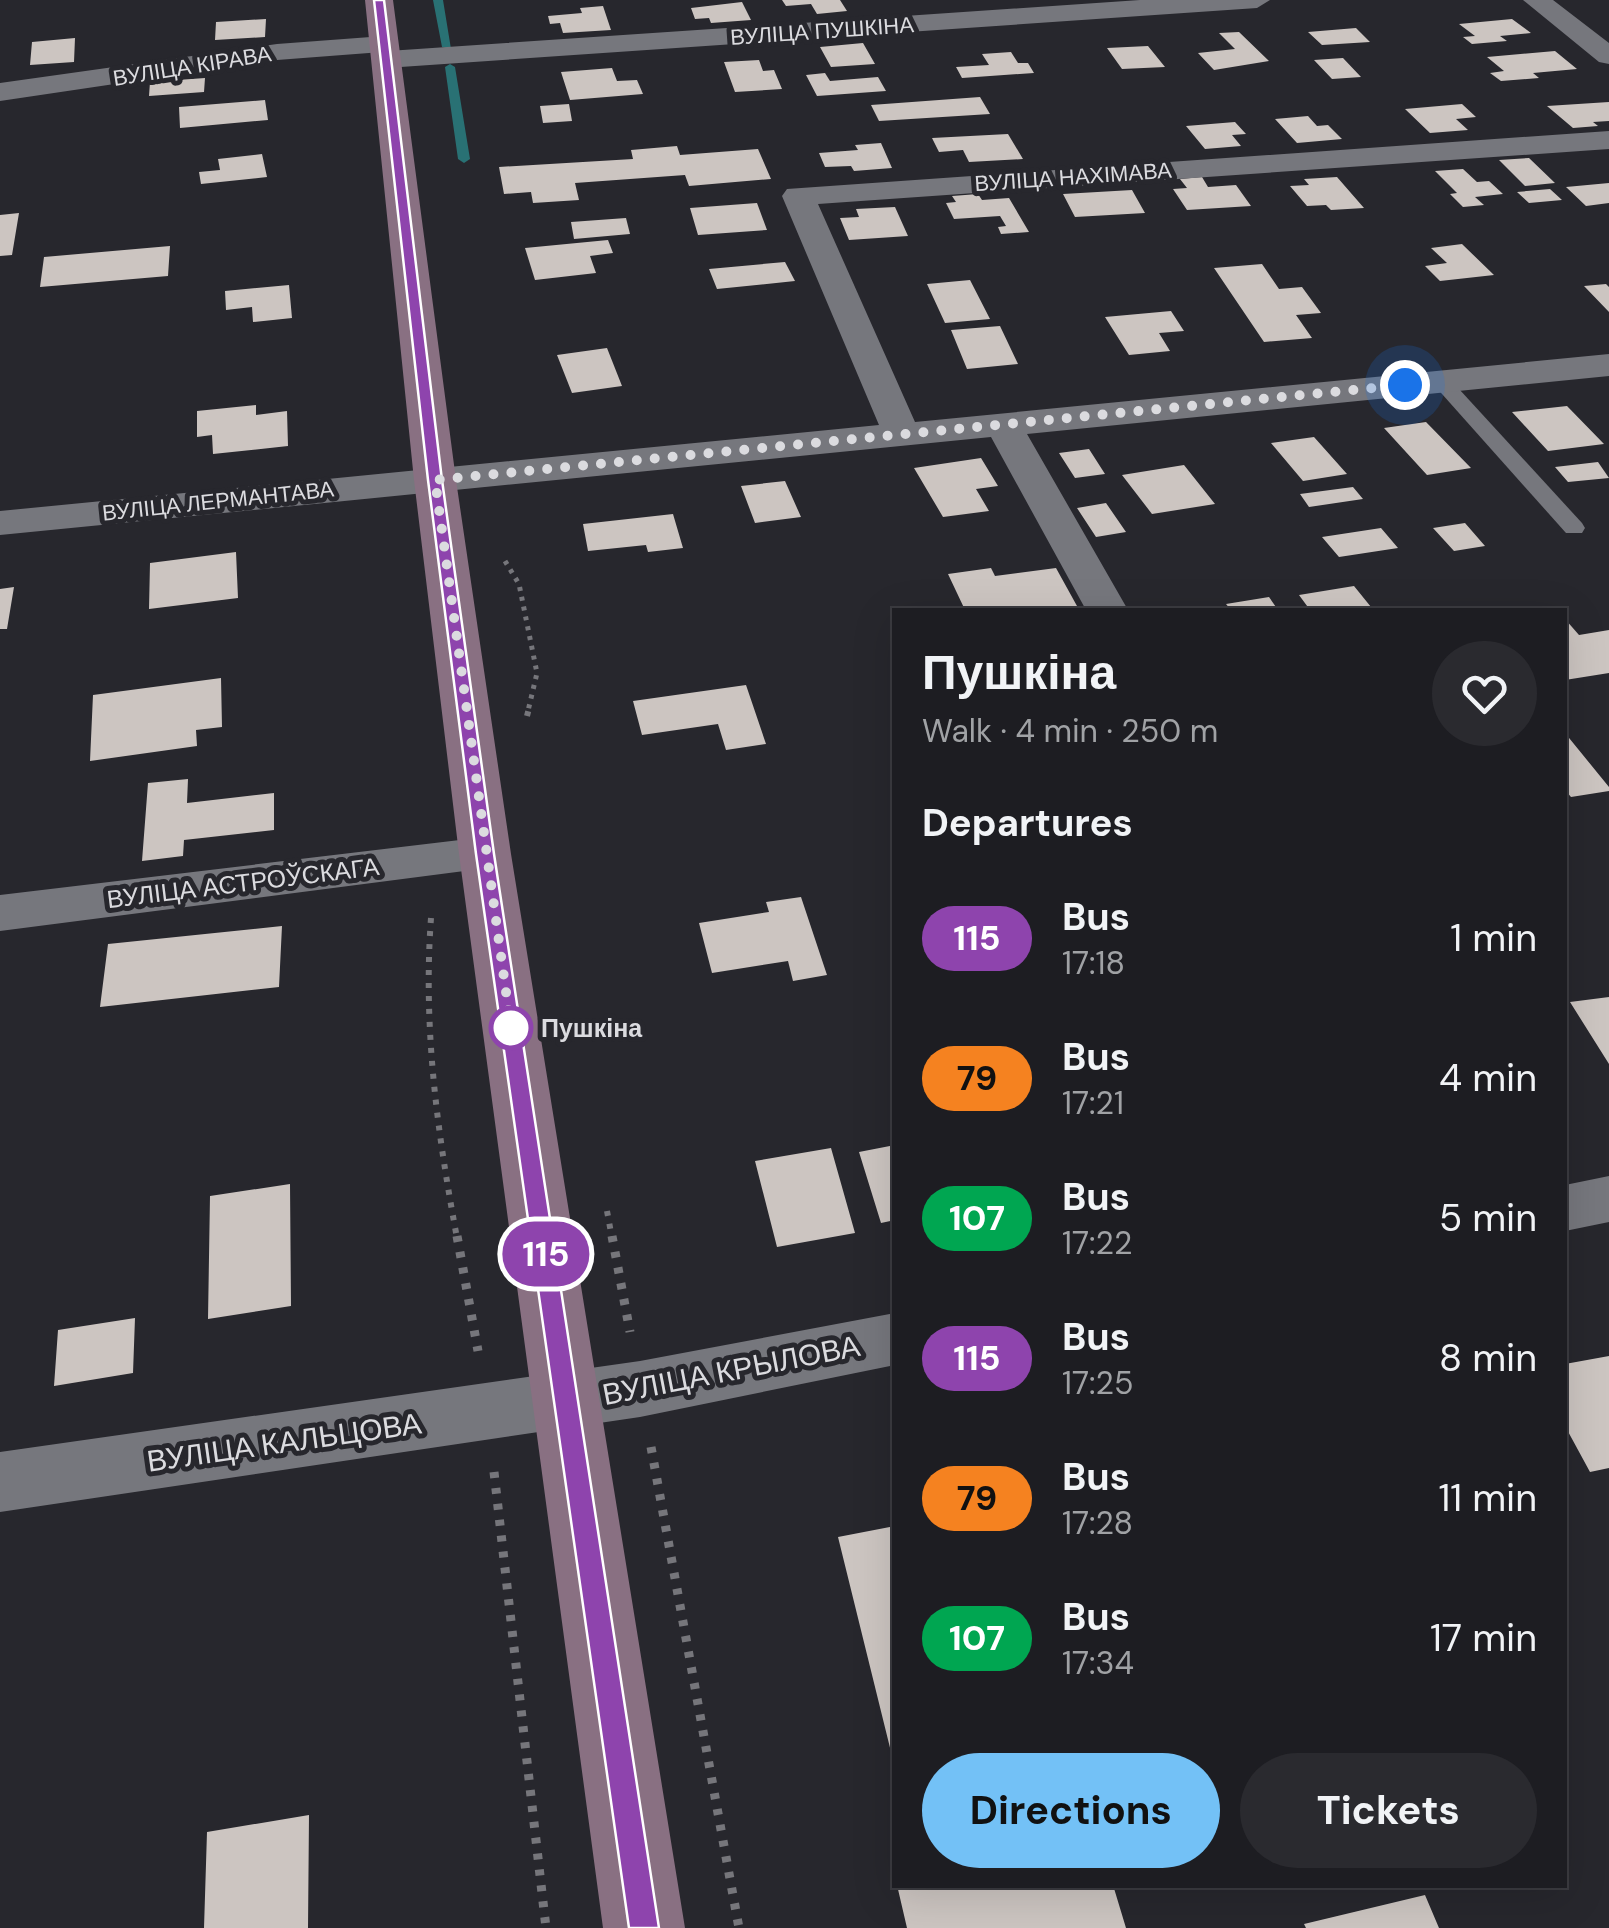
<!DOCTYPE html>
<html lang="en">
<head>
<meta charset="utf-8">
<style>
	body { margin:0; font-family:"DM Sans",sans-serif; background:#2a2a2f; color:#f1f3f6; height:100vh; display:flex; flex-direction:column; font-size:38px; white-space:nowrap }
	* { box-sizing:border-box; margin:0 }
	p { font-size:32px; color:#a0a2a5 }
	.icon { flex:none; width:55px; height:55px; fill:none; stroke:currentColor; stroke-width:2; stroke-linecap:round; stroke-linejoin:round }
	.map { position:relative; flex:1; overflow:hidden }
	.sheet { position:absolute; left:892px; top:608px; width:675px; height:1280px; display:flex; flex-direction:column; background:#1d1d22; border-radius:0px; box-shadow:0 10px 40px #0002,0 0 0 2px #3b3b40 }
	.sheet>* { flex:none }
	.badge { padding:0 20px; border-radius:32px; font-size:35px; line-height:65px }
	.you { position:absolute; width:50px; height:50px; margin:-25px; border:8px solid #fff; border-radius:50%; background:#1a73e8; box-shadow:0 0 0 15px #1a73e833 }
	.map>.badge { position:absolute; translate:-50% -50%; box-shadow:0 0 0 5px #fff }
	h2 { padding:0 30px; font-size:38px; line-height:90px }
	.round { display:grid; place-items:center; flex:none; width:105px; height:105px; border-radius:52px; background:#2a2a2f }
	.head { display:flex; align-items:center; justify-content:space-between; height:170px; padding:0 30px }
	h1 { font-size:48px; font-weight:700; line-height:75px }
	.primary-button { display:flex; gap:20px; margin-top:auto; padding:20px 30px }
	.primary-button a { flex:1; height:115px; border-radius:60px; background:#73c1f6; color:#111; font-size:40px; font-weight:700; line-height:115px; text-align:center }
	.primary-button a+a { background:#2a2a2f; color:#f1f3f6 }
	ul { padding:0; list-style:none }
	li { display:flex; align-items:center; gap:30px; height:140px; padding:0 30px }
	li div { flex:1 }
	li b { display:block; font-size:38px }
	li em { font-style:normal }
	li .badge { min-width:110px; font-weight:700; text-align:center }
	.map>svg:first-child { display:block }
</style>
</head>
<body>
<div class="map">
<svg width="1609" height="1928" viewBox="0 0 1609 1928">
	<rect width="100%" height="100%" fill="#27272d"/>
	<g fill="none" stroke-linecap="round" stroke-linejoin="round">
		<path fill="#297174" fill-rule="evenodd" d="M433,0H443L451,49L442,47Z
			M450,64L455,67L470,159L464,163L458,159L445,67Z"/>
	</g>
	<path fill="#ccc5c1" d="M782,0H840L847,11L817,14L811,4L786,6Z
		M742,2L751,20L711,23L709,18L695,19L691,8Z
		M603,6L611,30L563,33L560,23L550,24L548,16L582,13L580,8Z
		M266,19L265,37L215,40L216,22Z
		M1512,19L1531,33L1500,36L1507,41L1472,44L1463,37L1475,36L1459,24Z
		M1356,28L1370,42L1322,45L1308,32Z
		M1239,32L1269,61L1214,70L1198,53L1235,49L1219,33Z
		M75,38L74,62L30,65L32,42Z
		M863,43L875,64L831,67L820,47Z
		M1148,46L1165,67L1122,69L1107,48Z
		M1555,51L1577,69L1533,73L1539,78L1501,81L1490,73L1504,71L1487,57Z
		M1011,52L1018,63H1028L1034,73L962,78L956,67L989,65L982,54Z
		M1343,58L1361,77L1332,79L1314,60Z
		M759,60L763,71L774,70L782,89L735,92L724,62Z
		M612,68L617,81L637,80L643,94L570,100L561,72Z
		M825,73L830,81L878,77L886,91L817,96L806,75Z
		M205,78L204,92L149,96L150,82Z
		M980,97L990,114L879,121L871,105Z
		M265,100L268,120L180,128L179,107Z
		M1609,102V121L1593,122L1598,126L1573,128L1547,106Z
		M569,104L572,121L543,123L540,106Z
		M1462,104L1476,117L1456,119L1468,130L1430,133L1405,109Z
		M1308,116L1317,126L1328,125L1342,139L1297,143L1275,119Z
		M1235,122L1246,134L1232,135L1241,146L1205,149L1186,126Z
		M1008,134L1023,159L969,162L963,150L939,152L932,138Z
		M881,143L892,168L854,171L851,166L825,167L819,153L858,150L855,145Z
		M677,146L680,155L758,149L771,179L689,186L685,175L575,183L579,200L533,203L531,192L504,194L499,167L633,159L631,150Z
		M262,154L267,177L201,184L199,172L220,170L218,159Z
		M1529,158L1555,183L1525,186L1499,160Z
		M1463,169L1477,182L1489,181L1503,194L1475,197L1484,205L1463,207L1450,194L1457,193L1435,171Z
		M1202,177L1208,187L1236,185L1251,206L1187,210L1173,189L1187,188L1180,179Z
		M1337,177L1364,208L1331,210L1326,205L1307,206L1290,186L1309,185L1304,179Z
		M1609,183V203L1586,206L1566,187Z
		M1550,189L1562,200L1529,203L1517,192Z
		M1132,190L1145,213L1075,217L1063,194Z
		M978,194L982,200L1009,198L1029,232L1001,234L998,227L1006,226L1000,216L954,219L946,203L956,202L952,196Z
		M757,203L767,230L698,235L690,208Z
		M895,207L908,236L849,240L840,218L859,217L856,209Z
		M19,213L12,255L0,256V215Z
		M626,218L630,234L574,239L571,222Z
		M608,240L613,253L590,256L596,273L535,280L525,248Z
		M1462,244L1494,275L1440,281L1425,266L1447,263L1431,248Z
		M170,246L168,276L40,287L44,257Z
		M785,262L795,281L717,289L709,269Z
		M1262,264L1279,289L1302,287L1321,313L1296,315L1312,338L1264,342L1214,268Z
		M970,280L990,319L945,323L927,284Z
		M1606,284L1609,287V312L1584,286Z
		M289,285L292,318L253,322L252,307L226,310L225,291Z
		M1171,311L1184,331L1159,333L1170,351L1129,355L1105,317Z
		M1000,326L1018,364L967,369L951,330Z
		M607,348L622,386L572,393L557,355Z
		M256,405V415L287,411L288,446L213,454L212,435L197,437V411Z
		M1567,406L1604,444L1548,451L1512,412Z
		M1426,422L1471,468L1427,475L1384,428Z
		M1314,437L1347,474L1303,481L1271,443Z
		M1089,449L1105,474L1075,478L1059,453Z
		M981,458L998,486L976,489L989,511L943,517L914,468Z
		M1598,462L1609,478L1568,482L1555,467Z
		M1184,465L1215,504L1152,514L1122,475Z
		M785,481L801,517L755,523L741,486Z
		M1353,487L1363,499L1309,507L1300,494Z
		M1106,503L1126,532L1096,537L1077,508Z
		M673,514L683,548L648,552L646,545L588,551L583,524Z
		M1465,523L1485,546L1454,551L1433,528Z
		M1381,528L1398,548L1339,557L1322,537Z
		M236,552L238,598L149,609L150,563Z
		M991,568L995,576L1056,568L1077,606L1043,610H965L948,574Z
		M1354,586L1371,607L1310,610L1299,595Z
		M14,587L7,629H0V589Z
		M1269,597L1278,610H1231L1226,604Z
		M1565,619L1579,635L1609,630V673L1565,680Z
		M221,678L222,727L196,730L197,746L90,761L93,695Z
		M746,685L766,744L726,750L718,724L642,735L633,701Z
		M1565,733L1609,787V791L1571,797L1565,790Z
		M188,779L187,803L274,793V830L184,840L183,856L142,861L148,783Z
		M801,897L827,975L793,981L788,961L712,973L699,923L769,912L766,902Z
		M282,926L279,987L100,1007L108,944Z
		M1609,997V1064L1570,1002Z
		M895,1145V1220L881,1223L859,1152Z
		M831,1148L855,1233L777,1247L755,1161Z
		M290,1184L291,1306L208,1319L210,1196Z
		M135,1318L133,1373L54,1386L58,1330Z
		M1609,1356V1468L1590,1472L1565,1426V1364Z
		M895,1526V1764H894L838,1537Z
		M309,1815L308,1928H204L207,1832Z
		M897,1885H1113L1126,1928H907Z
		M1425,1895L1439,1928H1306L1304,1924Z"/>
	<g fill="none" stroke-linecap="round" stroke-linejoin="round">
		<path stroke="#76767b" stroke-width="5" stroke-dasharray="4 6" stroke-linecap="butt" d="M505,561L519,584L537,673L528,711"/>
		<path stroke="#76767b" stroke-width="6" stroke-dasharray="5 8" stroke-linecap="butt" d="M527,716L529,708
			M431,918C423,1027 437,1131 457,1238
			M607,1211L612,1238"/>
		<path stroke="#76767b" stroke-width="9" stroke-dasharray="6 10" stroke-linecap="butt" d="M457,1236L478,1351
			M612,1236L630,1332
			M651,1447L739,1928
			M494,1472L546,1928"/>
		<path fill="#76777d" fill-rule="evenodd" d="M1441,375L1448,377L1582,523L1585,528L1582,533H1566L1434,385L1431,381Z"/>
		<path fill="#76777d" fill-rule="evenodd" d="M1140,0H1270L1257,8L386,68L376,66L372,60L382,52L277,60L0,101V83L277,44L384,36L398,44L388,51Z
			M1523,0H1553L1609,43V64L1599,62Z
			M1609,131V149L818,204L915,422L1609,354V376L1027,434L1128,610H1086L991,437L0,535V511L879,425L782,196L787,189Z
			M485,837L503,842L510,854L503,866L0,931V895Z
			M1609,1176V1222L1565,1231V1185Z
			M895,1313V1365L640,1417L0,1512V1452L640,1361Z"/>
		<path fill="#897082" fill-rule="evenodd" d="M365,0H393L456,480L511,854L685,1928H603L459,854L414,480Z"/>
	</g>
	<path fill="#8e44ad" stroke="#fff" stroke-width="2.5" d="M374,0H384L442,480L494,854L659,1928H629L476,854L428,480Z"/>
	<g fill="none" stroke-linecap="round" stroke-linejoin="round">
		<path stroke="#dbdbdf" stroke-width="10" stroke-dasharray="0 18" d="M511,1028L435,480L1405,385"/>
	</g>
	<circle fill="#fff" stroke="#8e44ad" stroke-width="5" cx="511" cy="1028" r="20"/>
	<g text-anchor="middle" dominant-baseline="central" stroke-width="10" stroke-linejoin="round" paint-order="stroke">
		<g font-size="22" fill="#dbdbdf" stroke="#27272d">
			<text transform="translate(822 31) rotate(-4)">ВУЛІЦА ПУШКІНА</text>
			<text transform="translate(192 66) rotate(-9)">ВУЛІЦА КІРАВА</text>
			<text transform="translate(1073 177) rotate(-4)">ВУЛІЦА НАХІМАВА</text>
			<text transform="translate(218 501) rotate(-6)">ВУЛІЦА ЛЕРМАНТАВА</text>
		</g>
		<g font-size="25" fill="#dbdbdf" stroke="#27272d">
			<text transform="translate(243 883) rotate(-7)">ВУЛІЦА АСТРОЎСКАГА</text>
		</g>
		<g font-size="25" font-weight="bold" fill="#dbdbdf" stroke="#27272d" text-anchor="start">
			<text x="541" y="1028">Пушкіна</text>
		</g>
		<g font-size="30" fill="#dbdbdf" stroke="#27272d">
			<text transform="translate(731 1370) rotate(-11)">ВУЛІЦА КРЫЛОВА</text>
			<text transform="translate(284 1442) rotate(-8)">ВУЛІЦА КАЛЬЦОВА</text>
		</g>
	</g>
</svg>
<div class="you" style="left:1405px;top:385px"></div>
<b class="badge" style="left:546px;top:1254px;background:#8e44ad;color:#fff">115</b>
<section class="sheet">
<div class="head"><div><h1>Пушкіна</h1><p>Walk · 4 min · 250 m</p></div><a class="round"><svg class="icon" aria-label="heart" viewBox="0 0 24 24"><path d="M12 20l-8-8c-3-5 5-10 8-4 3-6 11-1 8 4z"/></svg></a></div>
<h2>Departures</h2>
<ul>
<li><span class="badge" style="background:#8e44ad;color:#fff">115</span><div><b>Bus</b><p>17:18</p></div><em>1 min</em></li>
<li><span class="badge" style="background:#f58220;color:#111">79</span><div><b>Bus</b><p>17:21</p></div><em>4 min</em></li>
<li><span class="badge" style="background:#00a651;color:#fff">107</span><div><b>Bus</b><p>17:22</p></div><em>5 min</em></li>
<li><span class="badge" style="background:#8e44ad;color:#fff">115</span><div><b>Bus</b><p>17:25</p></div><em>8 min</em></li>
<li><span class="badge" style="background:#f58220;color:#111">79</span><div><b>Bus</b><p>17:28</p></div><em>11 min</em></li>
<li><span class="badge" style="background:#00a651;color:#fff">107</span><div><b>Bus</b><p>17:34</p></div><em>17 min</em></li>
</ul>
<div class="primary-button"><a>Directions</a><a>Tickets</a></div>
</section>
</div>
</body>
</html>
